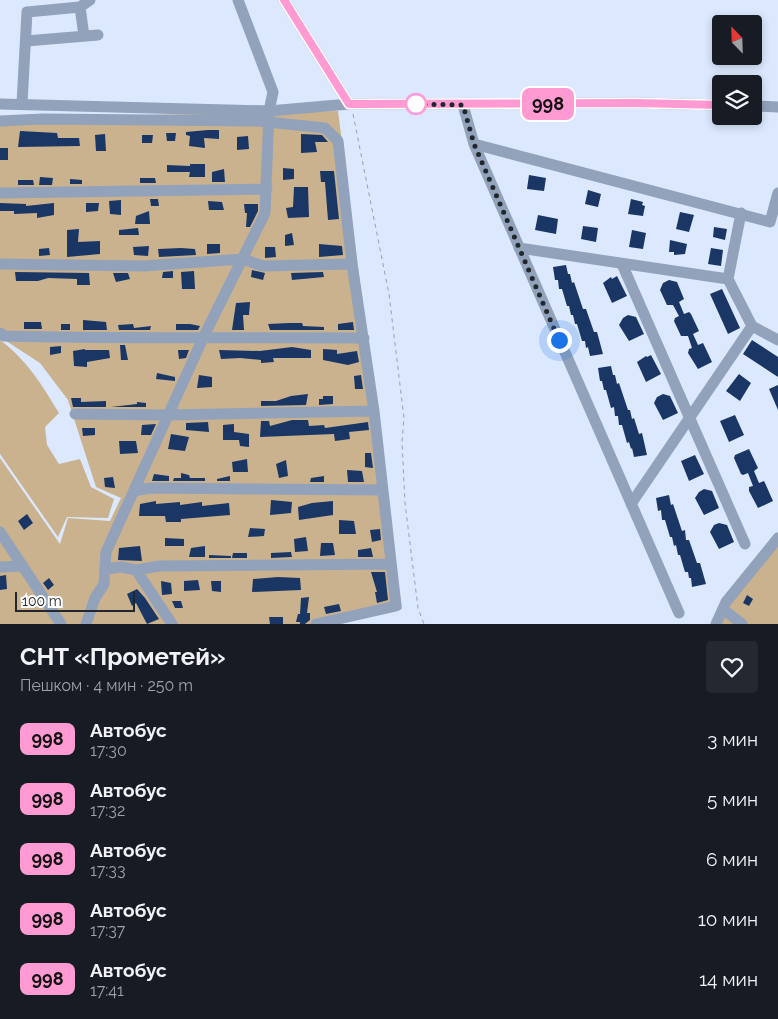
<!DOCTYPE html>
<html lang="ru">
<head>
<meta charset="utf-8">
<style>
	body { margin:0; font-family:Raleway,sans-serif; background:#242831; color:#f1f3f6; height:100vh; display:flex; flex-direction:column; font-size:19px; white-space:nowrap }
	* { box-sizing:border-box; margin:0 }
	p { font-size:16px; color:#9ea1a6 }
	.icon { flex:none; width:28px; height:28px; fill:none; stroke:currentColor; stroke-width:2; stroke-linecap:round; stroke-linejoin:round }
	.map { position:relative; height:624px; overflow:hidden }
	.details { display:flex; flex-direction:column; background:#171b24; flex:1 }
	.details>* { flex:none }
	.badge { padding:0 10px; border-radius:8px; font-size:18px; line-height:32px }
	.needle { width:32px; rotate:337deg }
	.controls { position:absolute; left:712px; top:15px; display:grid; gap:10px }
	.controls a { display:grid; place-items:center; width:50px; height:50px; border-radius:5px; background:#171b24; box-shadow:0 2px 8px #0003; font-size:25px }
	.scale { position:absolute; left:15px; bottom:12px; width:120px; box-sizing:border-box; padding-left:5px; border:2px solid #22262e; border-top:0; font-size:14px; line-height:18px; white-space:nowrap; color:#22262e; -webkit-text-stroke:4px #fff; paint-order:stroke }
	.you { position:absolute; width:25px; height:25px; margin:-12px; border:4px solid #fff; border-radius:50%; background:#1a73e8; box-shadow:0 0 0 8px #1a73e833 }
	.map>.badge { position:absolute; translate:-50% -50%; box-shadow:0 0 0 2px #fff }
	.round { display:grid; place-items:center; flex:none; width:52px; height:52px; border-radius:5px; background:#242831 }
	.summary { display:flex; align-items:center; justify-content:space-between; height:85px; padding:0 20px }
	h1 { font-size:24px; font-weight:700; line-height:38px }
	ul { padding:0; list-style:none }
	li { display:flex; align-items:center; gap:15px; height:60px; padding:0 20px }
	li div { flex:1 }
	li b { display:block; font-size:19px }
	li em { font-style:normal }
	li .badge { min-width:55px; font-weight:700; text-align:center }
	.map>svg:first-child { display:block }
</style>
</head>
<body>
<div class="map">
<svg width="778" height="624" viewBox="0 0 778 624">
	<rect width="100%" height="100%" fill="#dbe8fd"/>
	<path fill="#cab28f" d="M338,111L402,609L338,624H0V458L60,544L68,518L110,521L121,498L96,487L68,400L40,363L0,337V118Z
		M0,340C27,360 42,385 59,413L45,427L47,445L59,464L80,459L91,487L114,499L108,518L67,517L58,537L0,454Z
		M778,544V624H714Z"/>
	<path fill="#1a3665" d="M208,130H219V139L204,138L205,148L189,146L190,136L186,135V132Z
		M20,131L57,133L58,138H79L80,146L18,147Z
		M166,133H176L175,141H167Z
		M105,134L106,151H96L95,135Z
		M301,134L322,135L328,142H315L317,152L301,153Z
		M142,135H153L152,143H142Z
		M248,136L249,149L237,150V137Z
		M0,148H8V160H0Z
		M190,164H205V177H189L190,172H167V165L190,166Z
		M283,168L294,169V179L283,180Z
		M224,169L225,182H212V172Z
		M320,171H334L339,219L328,220L325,182H321Z
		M529,175L546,178L544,191L527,189Z
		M40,177L53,178L52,185H39Z
		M140,178H155L156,183H140Z
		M70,179L82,180V184H70Z
		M18,180H33L34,185H18Z
		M294,187H308L309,217L288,218L286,208L293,207Z
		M588,190L601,194L598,207L585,204Z
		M150,199H158L159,206H151Z
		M631,199L643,202L642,205L645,206L643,216L628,214Z
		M121,200V215L110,214L109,201Z
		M208,201L222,202L224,210H209Z
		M0,203L26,204V206L54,203V215L37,218V213L14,214V211H0Z
		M86,203H99L98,211L86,212Z
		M244,204H258V211L250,227H246L247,213H245Z
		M149,211L150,224H135L136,216Z
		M680,212L694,215L689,232L676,229Z
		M538,215L558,219L556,234L535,230Z
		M583,226L598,228L596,242L581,239Z
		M714,227L727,229L725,240L713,237Z
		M138,228L139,235H119V230Z
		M79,229L78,242L100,241V254L67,257V230Z
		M632,230L646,233L643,249L629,247Z
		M292,233L294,245L285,246V235Z
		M670,240L687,244L685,254L674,255V252H669Z
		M207,244H220V253L207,254Z
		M319,244L342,246L343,255L319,257Z
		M149,246L148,256L134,255L133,247Z
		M265,247H275L276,257L265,258Z
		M49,248L50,255L39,256V249Z
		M181,248L195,249L196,255L159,257L158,249Z
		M711,248L723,250L721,266L708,264Z
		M566,265L568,274H570L572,283L574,282L583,309H586L594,332H597L603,354L590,356L588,347L586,348L585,341H582L577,324H575L573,315H571L569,306H567L562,289H559L558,280H555L553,267Z
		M252,270L265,273L263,280L251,277Z
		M173,271V278H162L163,272Z
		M194,271L195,289H182L181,272Z
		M15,272L89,273L90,285H77V279L48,278L38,281H16Z
		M323,272L324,277L292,280L291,273Z
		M113,273H128L130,279L116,282Z
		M617,276L627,296L612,303L603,283L611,277L612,279Z
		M669,280L677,282L684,299L679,302L684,314L689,312L691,314L699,331L693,334L698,345L703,343L704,345L712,362L698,369L688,353L689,349L692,348L688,336H681L674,321L675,318L679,316L673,305H667L660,290L663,283Z
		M722,289L740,328L728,334L710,294Z
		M250,302L249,315H243L244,330H232L236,303Z
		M628,315L636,317L644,334L629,341L619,325L623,318Z
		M83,320L106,322L107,330H83Z
		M24,322H41L42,329H24Z
		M353,322L354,330H338V324Z
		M289,323H302L303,326L324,327V330H270L268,324Z
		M61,324H70V330H61Z
		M133,324L134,328L151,326L150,330H119L118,325Z
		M176,324H190L200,326L198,330H176Z
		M752,340L778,357V377L743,354Z
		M120,345H125L128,360H121Z
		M61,346V353L50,355V347Z
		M292,347L311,350V358H273L274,362L261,363V360L240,358L221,359L219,350L260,351Z
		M85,349V350H109L110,358L87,362V367L74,366L73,351Z
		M323,349L337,350V354L357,351L359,362L348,365L323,360Z
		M178,350H189L186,358L179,359Z
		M651,355L661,374L646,382L637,362L646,356L647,357Z
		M611,366L613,375H615L617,384L619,383L628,410H630L632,419L634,418L639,434L642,433L647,455L634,457L632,448L631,449L629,442L627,443L622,425H619L618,416H615L614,407L611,408L606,390H604L602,381H600L598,368Z
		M157,373L175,377V381L156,379Z
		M739,374L751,383L740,401L726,391Z
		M199,375L212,377V387L197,388Z
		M361,375L363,389H355L354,376Z
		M778,385V410L769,389Z
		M308,394L306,405L261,406V401H276L291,396Z
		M663,394L670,396L678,413L663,420L654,403L657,397Z
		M323,396H333V404L319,405V399H323Z
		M71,398H81V402L106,401V407H73Z
		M137,402L146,403V407H111L137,404Z
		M735,415L744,435L729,442L720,421Z
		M292,420H308L309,426L324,425L325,428L368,422L369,430L349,432L350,439L335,441L334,434L260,437L261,421H269L270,426Z
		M208,422L209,432L186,430V423Z
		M156,424L151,435H141L142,425Z
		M234,424V432L249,434V447L240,446L239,440H223V425Z
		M82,428H95V435L83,436Z
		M171,434L189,437L185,451L168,449Z
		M119,441H136L138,453L120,454Z
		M749,449L758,468L754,471L759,483L764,481L765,483L773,501L758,508L749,491V487L753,486L748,473L743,475L741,474L734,458L735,455Z
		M365,453H371L373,468L365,467Z
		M695,455L704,474L689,481L681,461Z
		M247,459L248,472H233L232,462Z
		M286,460L288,476L279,478L276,464Z
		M347,470L362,471L364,482H348Z
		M181,473L189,475L190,478H205V481H173L174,478H181Z
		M154,474L169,476V481H152Z
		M230,476V481H217V479Z
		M324,476V482H310L311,478Z
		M113,477L115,488L105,487L104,478Z
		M704,489L712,491L719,508L704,515L695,498L699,492Z
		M669,495L671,505L673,504L682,531L685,530L686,540H689L697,563H700L706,584L692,587L691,578H689L688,572H685L680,555H678L676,545L674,546L672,537H670L665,520H662L661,510L658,511L656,498Z
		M271,500L292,502L291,513L270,515Z
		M156,501V504L180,502V505L202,502V506L229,503L230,515L181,519V522H166L165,516H139L140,504Z
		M333,501V515L299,520L298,507L312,503Z
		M27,514L33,523L24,530L18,521Z
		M339,520L354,521L356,534H339Z
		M719,523L727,525L734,542L719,549L710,532L714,525Z
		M250,528L265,529L264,536L248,537Z
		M380,529L381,540L372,542L370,530Z
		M306,537L308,551L295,552L294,539Z
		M165,538L184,539V546H165Z
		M321,543H333L335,555L320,556Z
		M140,546L142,561L118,560L119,548Z
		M205,546V557H189L191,548Z
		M371,548L373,557H358V550Z
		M291,552L292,557L271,558V553Z
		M233,553H247V558H232Z
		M209,555L231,556V558H209Z
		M371,572H385L388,600L377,603L375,592H377Z
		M6,575L7,589L0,590V576Z
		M278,577L300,578L301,590L252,592L253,579Z
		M49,578L54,585L48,590L43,583Z
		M198,580L200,590L184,591V581Z
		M161,581L171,583L172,594L162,595Z
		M211,581H221V592L212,591Z
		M137,589L145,598L159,619L147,624L136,603L132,606L127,594Z
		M747,595L753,599L749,606L743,603Z
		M309,597L307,613H310V620L305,624H300V622H296L298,614H300L301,598Z
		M172,601H181L183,608H175Z
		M339,604L341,611L326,614L324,607Z
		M269,617H283V624H270Z"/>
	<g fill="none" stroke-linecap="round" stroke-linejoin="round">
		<path stroke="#97a0b0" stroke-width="1" stroke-dasharray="4 4" stroke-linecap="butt" d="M353,114L389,294L404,418L402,442L405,503L418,608L424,624"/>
		<path stroke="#92a2ba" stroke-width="11" d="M284,0L349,104L635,103L721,105
			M80,7L84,36
			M26,41L98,35
			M22,103L27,12L80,7L90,0
			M0,104L269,111L349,104
			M463,105L474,144L679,613
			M754,106L778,107
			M0,121L43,119L258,121L325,128L338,141L352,264L263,266L243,259L144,266L0,264
			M474,144L770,222L778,193
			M0,193L267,189
			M519,248L728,279L752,326L631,504
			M622,264L745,544
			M728,279L741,213
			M752,326L778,340
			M0,333L4,336C124,339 244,337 364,338
			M75,414L167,415L374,411
			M134,491L150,488L383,490
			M0,532L61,624
			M0,567L23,566
			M106,569L121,567L136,570L172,624
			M136,570L159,566L390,564
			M723,609L742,624
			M86,624L95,598L104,584L106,552L204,336L265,213L269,111L273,92L238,0
			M316,624L396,606L374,411L352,264
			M716,624L726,602L778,538"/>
	</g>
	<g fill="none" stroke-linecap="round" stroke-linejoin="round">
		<defs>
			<path id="line" d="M284,0L349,104L635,103L721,105"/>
		</defs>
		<use href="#line" stroke="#fff" stroke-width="11"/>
		<use href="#line" stroke="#ff9ad2" stroke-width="8"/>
		<path stroke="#22262e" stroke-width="5" stroke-dasharray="0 9" d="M416,104L463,105L474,144L559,340"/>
	</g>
	<circle fill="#fff" stroke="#ff9ad2" stroke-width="2.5" cx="416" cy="104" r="10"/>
</svg>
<div class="controls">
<a><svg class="needle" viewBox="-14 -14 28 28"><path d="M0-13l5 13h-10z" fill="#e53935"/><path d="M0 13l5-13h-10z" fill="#9ea1a6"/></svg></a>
<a><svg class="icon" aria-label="layers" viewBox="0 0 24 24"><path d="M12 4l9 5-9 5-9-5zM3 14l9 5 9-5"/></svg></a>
</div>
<div class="scale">100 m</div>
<div class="you" style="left:559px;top:340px"></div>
<b class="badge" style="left:548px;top:104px;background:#ff9ad2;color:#111">998</b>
</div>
<section class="details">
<div class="summary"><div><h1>СНТ «Прометей»</h1><p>Пешком · 4 мин · 250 m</p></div><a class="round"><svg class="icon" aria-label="heart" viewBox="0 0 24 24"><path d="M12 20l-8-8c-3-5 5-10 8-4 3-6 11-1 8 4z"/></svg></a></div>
<ul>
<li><span class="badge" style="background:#ff9ad2;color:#111">998</span><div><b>Автобус</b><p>17:30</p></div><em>3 мин</em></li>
<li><span class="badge" style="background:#ff9ad2;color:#111">998</span><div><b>Автобус</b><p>17:32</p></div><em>5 мин</em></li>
<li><span class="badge" style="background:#ff9ad2;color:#111">998</span><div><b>Автобус</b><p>17:33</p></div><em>6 мин</em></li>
<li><span class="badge" style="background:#ff9ad2;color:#111">998</span><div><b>Автобус</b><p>17:37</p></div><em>10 мин</em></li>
<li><span class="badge" style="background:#ff9ad2;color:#111">998</span><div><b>Автобус</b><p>17:41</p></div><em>14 мин</em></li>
</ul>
</section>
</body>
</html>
